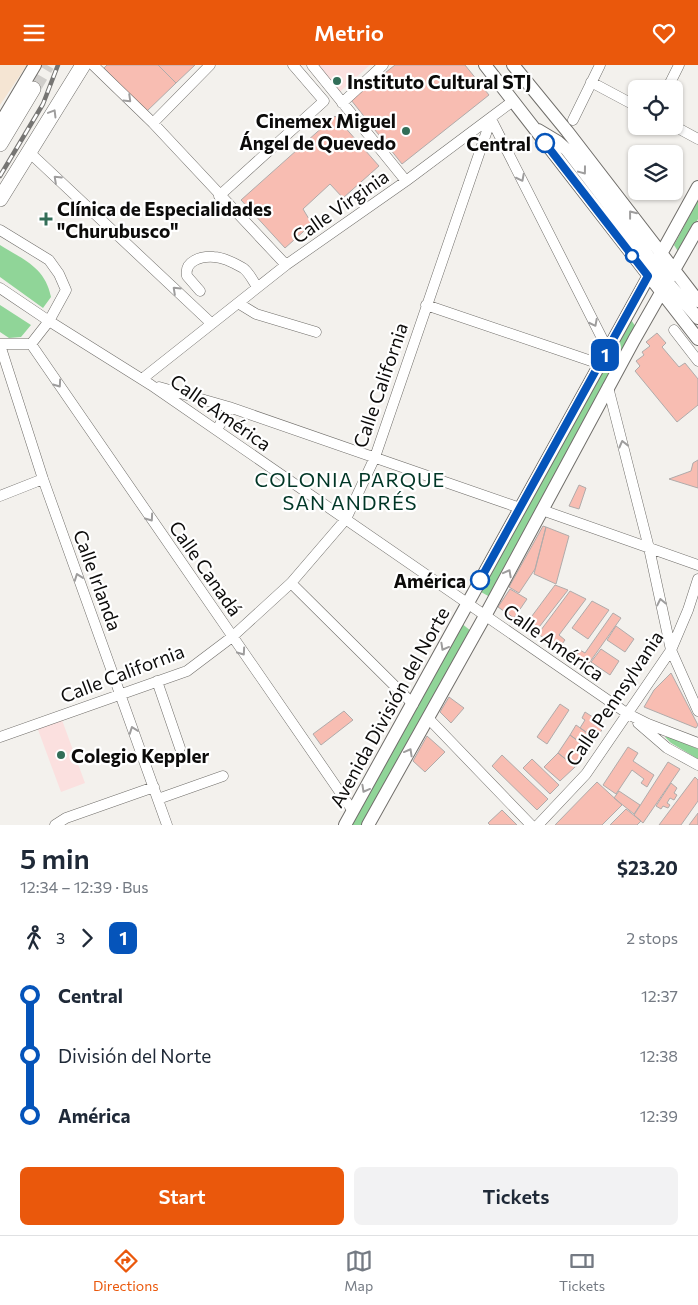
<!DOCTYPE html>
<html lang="en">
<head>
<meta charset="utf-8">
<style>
	body { margin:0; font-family:Commissioner,sans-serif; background:#f2f2f3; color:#1f2937; height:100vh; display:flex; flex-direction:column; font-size:19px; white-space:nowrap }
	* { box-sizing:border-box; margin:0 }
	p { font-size:16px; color:#747a83 }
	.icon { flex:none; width:28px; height:28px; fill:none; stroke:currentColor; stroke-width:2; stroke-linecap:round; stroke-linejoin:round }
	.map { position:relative; height:760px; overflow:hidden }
	.sheet { display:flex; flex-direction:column; background:#fff; flex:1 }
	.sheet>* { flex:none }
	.badge { padding:0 10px; border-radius:8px; font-size:18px; line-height:32px }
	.controls { position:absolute; left:628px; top:15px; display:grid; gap:10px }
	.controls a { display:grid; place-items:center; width:55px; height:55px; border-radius:8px; background:#fff; box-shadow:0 1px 4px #0004; font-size:25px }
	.map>.badge { position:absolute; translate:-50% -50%; box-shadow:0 0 0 2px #fff }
	.legs { display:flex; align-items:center; gap:8px; height:55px; padding:0 20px; font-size:16px }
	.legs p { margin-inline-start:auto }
	.head { display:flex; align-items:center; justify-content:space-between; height:85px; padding:0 20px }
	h1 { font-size:28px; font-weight:600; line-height:38px }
	.primary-button { display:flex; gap:10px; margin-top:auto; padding:10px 20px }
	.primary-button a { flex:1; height:58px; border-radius:8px; background:#ea580c; color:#fff; font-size:20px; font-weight:600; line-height:58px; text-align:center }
	.primary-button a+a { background:#f2f2f3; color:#1f2937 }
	ul { padding:0 20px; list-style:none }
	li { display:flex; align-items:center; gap:18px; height:60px; font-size:19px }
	li i { display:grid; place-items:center; width:8px; height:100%; margin:0 6px; background:currentColor }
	li i::after { content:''; width:12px; height:12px; margin:-6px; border:4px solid; border-radius:50%; background:#fff }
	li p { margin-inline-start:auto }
	li:first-child i { background:linear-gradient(#0000 50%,currentColor 0) }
	li:last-child i { background:linear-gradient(currentColor 50%,#0000 0) }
	header { display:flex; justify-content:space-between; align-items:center; height:65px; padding:0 20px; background:#ea580c; color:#fff; font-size:22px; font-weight:600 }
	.tabs { display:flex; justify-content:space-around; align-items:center; height:70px; border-top:1px solid #e0e1e3; background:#fff; font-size:14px; color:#747a83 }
	.tabs a { display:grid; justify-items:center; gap:2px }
	.tabs .selected { color:#ea580c }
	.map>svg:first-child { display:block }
</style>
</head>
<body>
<header><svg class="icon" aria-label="menu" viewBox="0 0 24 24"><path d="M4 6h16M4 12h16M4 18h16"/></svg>Metrio<svg class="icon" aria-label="heart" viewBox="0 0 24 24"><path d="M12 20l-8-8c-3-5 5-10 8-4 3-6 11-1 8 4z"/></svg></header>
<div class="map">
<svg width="698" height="760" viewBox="0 0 698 760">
	<rect width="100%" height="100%" fill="#f3f1ed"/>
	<path fill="#f5e5d3" d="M0,0H27L0,40Z"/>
	<path fill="#fbe0df" d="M308,0H370L334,32Z
		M62,655L85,718L61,727L37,662Z"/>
	<path fill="#90d598" d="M698,135V154L679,188L674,180Z
		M0,180C24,195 45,202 51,232L43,243L0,212Z
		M0,240L31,260L21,272L9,273L0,267Z
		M631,255L636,262L490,532L481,527Z
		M461,558L471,566L361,760H351Z
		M665,672H670L698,684V694L671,678Z"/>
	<path fill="#f8bdb2" stroke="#b0abaa" d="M107,0H158L176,18L146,47L104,3Z
		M158,0H195L176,18Z
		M395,0H465L489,30L402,99L351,35Z
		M335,51L379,101L343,133L330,119L303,144L312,159L285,183L241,135Z
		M657,268L666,278L662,282L679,302L685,298L698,314V340L677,357L635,306L640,301L636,296L644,290L642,287L650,281L646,277Z
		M698,395V423L669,414L691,406L693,398Z
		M579,420L586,423L579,444L569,441Z
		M543,461L546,462L535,504L519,528L509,522Z
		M546,462L569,471L556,519L534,509Z
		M555,520L568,525L536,566L526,559Z
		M510,524L527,534L514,553L498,542Z
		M570,526L586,534L559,570L565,575L559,583L538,569Z
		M592,536L609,545L588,574L572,563Z
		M613,548L621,553L587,601L575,593L580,585L585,588Z
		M616,561L634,574L625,587L607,575Z
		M601,584L619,596L610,610L591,597Z
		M671,608L698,660L696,663L644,642L654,625Z
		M449,632L464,643L451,658L440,647Z
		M560,639L569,645L547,679L537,672Z
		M344,646L353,655L321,680L313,669Z
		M585,647L605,660L596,674L580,663L585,655L582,653Z
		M576,660L596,674L589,684L570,670Z
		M570,670L589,684L576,702L558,688Z
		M427,671L445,687L425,707L413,696Z
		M628,682L638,688L633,696L654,710L647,722L641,718L644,714L632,705L616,729L603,720Z
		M558,688L575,702L560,716L544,702Z
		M502,690L548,734L537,745L492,701Z
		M532,694L559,720L550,729L523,703Z
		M668,697L680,704L643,758L634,750Z
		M695,712L698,715V736L681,760H659Z
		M597,717L622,740L602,760H555Z
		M671,718L677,723L674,728L677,730L674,735L670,733L667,738L670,740L668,743L663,741L661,744L656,741Z
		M619,726L640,740L634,749L614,733Z
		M626,744L641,756L637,760H610Z
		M502,745L517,760H490L488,758Z
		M698,748V760H689Z"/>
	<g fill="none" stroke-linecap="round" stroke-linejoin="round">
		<path stroke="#d0cecb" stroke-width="15" stroke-dasharray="15 8" stroke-linecap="butt" d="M33,24L47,0"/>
		<defs>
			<path id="minor" d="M93,0L153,58L286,200
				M312,0L406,116
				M591,17L636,41
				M667,24L679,0
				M342,38L383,0
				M491,54L608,285
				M573,55L600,0
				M153,58L210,0
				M674,61L698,74
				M29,87L211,258
				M219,131L324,36L293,0
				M0,165L49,195L59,209L66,225L49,256L31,279H0
				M0,223L49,256L151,320L628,649L648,659L698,678
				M200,226L187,211C184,196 201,191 214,192C222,192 236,199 243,203C249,207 253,216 257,222
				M238,238L256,249L316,267
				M426,240L600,299
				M674,265L698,296
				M31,279L353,746
				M0,280L43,414L167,760
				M142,314L286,200L406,116L513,36
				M159,322L229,342L520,443
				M608,322L649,483L671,585L698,646
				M217,365L229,342
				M0,431L43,414
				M542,445L698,500
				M291,518L413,639
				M157,616L180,683
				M428,653L531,760
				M638,658L667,683L698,700
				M0,672L187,606L232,572L291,518L346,454L375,392L491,54
				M158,734L223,711
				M55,760L66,753L154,722
				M538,760L586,709L671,585L688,545L698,514"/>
			<path id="major" d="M485,0L698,274
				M513,0L567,66L698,236
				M0,59L35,0
				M538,65L558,77L567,85L655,200L663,205L675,204
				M662,211L698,253
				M345,760L698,122
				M368,760L485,551L634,275L698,163"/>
			<path id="highway" d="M0,79L33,24
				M0,134L83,0"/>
		</defs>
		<use href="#minor" stroke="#706e6a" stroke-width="11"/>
		<use href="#major" stroke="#706e6a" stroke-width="14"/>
		<use href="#highway" stroke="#706e6a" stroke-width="16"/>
		<use href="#minor" stroke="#fff" stroke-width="10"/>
		<use href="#major" stroke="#fff" stroke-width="12"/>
		<use href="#highway" stroke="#fff" stroke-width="15"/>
		<defs>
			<path id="rail" d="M0,111L43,39L58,0"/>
		</defs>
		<use href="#rail" stroke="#767573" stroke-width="4.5"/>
		<use href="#rail" stroke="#fff" stroke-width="2.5" stroke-dasharray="8" stroke-linecap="butt"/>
	</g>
	<defs><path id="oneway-chevron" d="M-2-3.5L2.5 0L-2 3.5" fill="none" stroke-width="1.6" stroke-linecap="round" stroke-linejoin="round" transform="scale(1.25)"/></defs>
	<g stroke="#9e9d9d">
		<use href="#oneway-chevron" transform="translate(128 34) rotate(44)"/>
		<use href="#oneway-chevron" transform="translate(53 48) rotate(-59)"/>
		<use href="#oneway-chevron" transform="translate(583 106) rotate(53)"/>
		<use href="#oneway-chevron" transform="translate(521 113) rotate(63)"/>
		<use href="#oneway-chevron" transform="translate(57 114) rotate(-137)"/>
		<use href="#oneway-chevron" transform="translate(632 149) rotate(-128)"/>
		<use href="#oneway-chevron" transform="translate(176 225) rotate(-137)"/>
		<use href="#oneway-chevron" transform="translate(594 258) rotate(63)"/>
		<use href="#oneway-chevron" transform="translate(58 319) rotate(55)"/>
		<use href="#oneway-chevron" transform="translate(623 379) rotate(-104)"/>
		<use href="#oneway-chevron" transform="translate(150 453) rotate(55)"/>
		<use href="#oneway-chevron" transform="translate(508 508) rotate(-62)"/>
		<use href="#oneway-chevron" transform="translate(78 512) rotate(-110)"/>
		<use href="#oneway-chevron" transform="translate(661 537) rotate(-102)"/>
		<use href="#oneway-chevron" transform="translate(444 582) rotate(119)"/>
		<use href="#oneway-chevron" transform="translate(242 587) rotate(55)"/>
		<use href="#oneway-chevron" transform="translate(133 665) rotate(-110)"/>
		<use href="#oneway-chevron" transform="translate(409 687) rotate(-61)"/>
		<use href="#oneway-chevron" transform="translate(365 724) rotate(119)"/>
	</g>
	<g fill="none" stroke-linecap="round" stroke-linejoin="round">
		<defs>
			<path id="line-1" d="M480,515L648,211L545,78"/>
		</defs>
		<use href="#line-1" stroke="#fff" stroke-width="11"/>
		<use href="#line-1" stroke="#0554ba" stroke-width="8"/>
	</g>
	<g fill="#336e58" stroke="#fff" stroke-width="2">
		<circle cx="337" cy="16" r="5"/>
		<circle cx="406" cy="66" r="5"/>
		<path d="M43.5 146.5h5v5h5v5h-5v5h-5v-5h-5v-5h5z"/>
		<circle cx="61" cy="690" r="5"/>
	</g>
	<g fill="#fff" stroke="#0554ba" stroke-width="2.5">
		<circle cx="545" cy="78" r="9"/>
		<circle cx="632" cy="191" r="6"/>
		<circle cx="480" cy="515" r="9"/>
	</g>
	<g text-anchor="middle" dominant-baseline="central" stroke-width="4.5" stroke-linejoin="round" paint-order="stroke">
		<g font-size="19" font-weight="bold" fill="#0c0b0a" stroke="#fff" text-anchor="start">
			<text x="347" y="16">Instituto Cultural STJ</text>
			<text x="396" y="55" text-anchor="end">Cinemex Miguel<tspan x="396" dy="22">Ángel de Quevedo</tspan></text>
			<text x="57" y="143">Clínica de Especialidades<tspan x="57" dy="22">"Churubusco"</tspan></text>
			<text x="71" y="690">Colegio Keppler</text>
		</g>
		<g font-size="19" font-weight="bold" fill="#0c0b0a" stroke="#fff" text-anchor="end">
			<text x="531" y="78">Central</text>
			<text x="466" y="515">América</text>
		</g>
		<g font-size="19" fill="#0c0b0a" stroke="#fff">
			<text transform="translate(340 141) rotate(-35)">Calle Virginia</text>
			<text transform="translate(380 320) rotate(-71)">Calle California</text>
			<text transform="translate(221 347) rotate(35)">Calle América</text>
			<text transform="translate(206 503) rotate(55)">Calle Canadá</text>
			<text transform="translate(98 515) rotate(70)">Calle Irlanda</text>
			<text transform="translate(554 577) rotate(35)">Calle América</text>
			<text transform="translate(122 608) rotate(-21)">Calle California</text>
			<text transform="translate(614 633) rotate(-56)">Calle Pennsylvania</text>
			<text transform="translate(389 642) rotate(-61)">Avenida División del Norte</text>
		</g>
		<g font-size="20" letter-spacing="1" fill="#013626" stroke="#fff">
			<text x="350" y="414">COLONIA PARQUE<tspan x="350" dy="23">SAN ANDRÉS</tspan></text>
		</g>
	</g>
</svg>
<div class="controls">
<a><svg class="icon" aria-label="locate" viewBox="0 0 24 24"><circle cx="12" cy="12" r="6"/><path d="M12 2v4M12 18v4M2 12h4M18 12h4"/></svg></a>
<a><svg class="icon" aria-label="layers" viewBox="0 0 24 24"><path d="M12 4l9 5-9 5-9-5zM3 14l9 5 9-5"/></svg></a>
</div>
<b class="badge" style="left:605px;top:290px;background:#0554ba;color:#fff">1</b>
</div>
<section class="sheet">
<div class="head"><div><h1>5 min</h1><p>12:34 – 12:39 · Bus</p></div><b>$23.20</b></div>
<div class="legs"><svg class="icon" aria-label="walk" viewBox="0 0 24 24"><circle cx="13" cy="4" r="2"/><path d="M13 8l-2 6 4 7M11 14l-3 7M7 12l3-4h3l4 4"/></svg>3<svg class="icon" aria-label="forward" viewBox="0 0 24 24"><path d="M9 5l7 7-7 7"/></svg><b class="badge" style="background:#0554ba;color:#fff">1</b><p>2 stops</p></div>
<ul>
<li><i style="color:#0554ba"></i><b>Central</b><p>12:37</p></li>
<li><i style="color:#0554ba"></i><span>División del Norte</span><p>12:38</p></li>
<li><i style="color:#0554ba"></i><b>América</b><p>12:39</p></li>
</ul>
<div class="primary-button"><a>Start</a><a>Tickets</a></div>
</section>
<nav class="tabs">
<a class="selected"><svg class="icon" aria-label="directions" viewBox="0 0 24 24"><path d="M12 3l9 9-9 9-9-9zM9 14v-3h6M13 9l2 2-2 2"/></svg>Directions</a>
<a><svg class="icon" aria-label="map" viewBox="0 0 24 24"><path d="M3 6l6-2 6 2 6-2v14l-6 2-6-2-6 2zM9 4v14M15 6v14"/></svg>Map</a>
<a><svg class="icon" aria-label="tickets" viewBox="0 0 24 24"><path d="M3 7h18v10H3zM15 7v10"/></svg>Tickets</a>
</nav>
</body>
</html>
